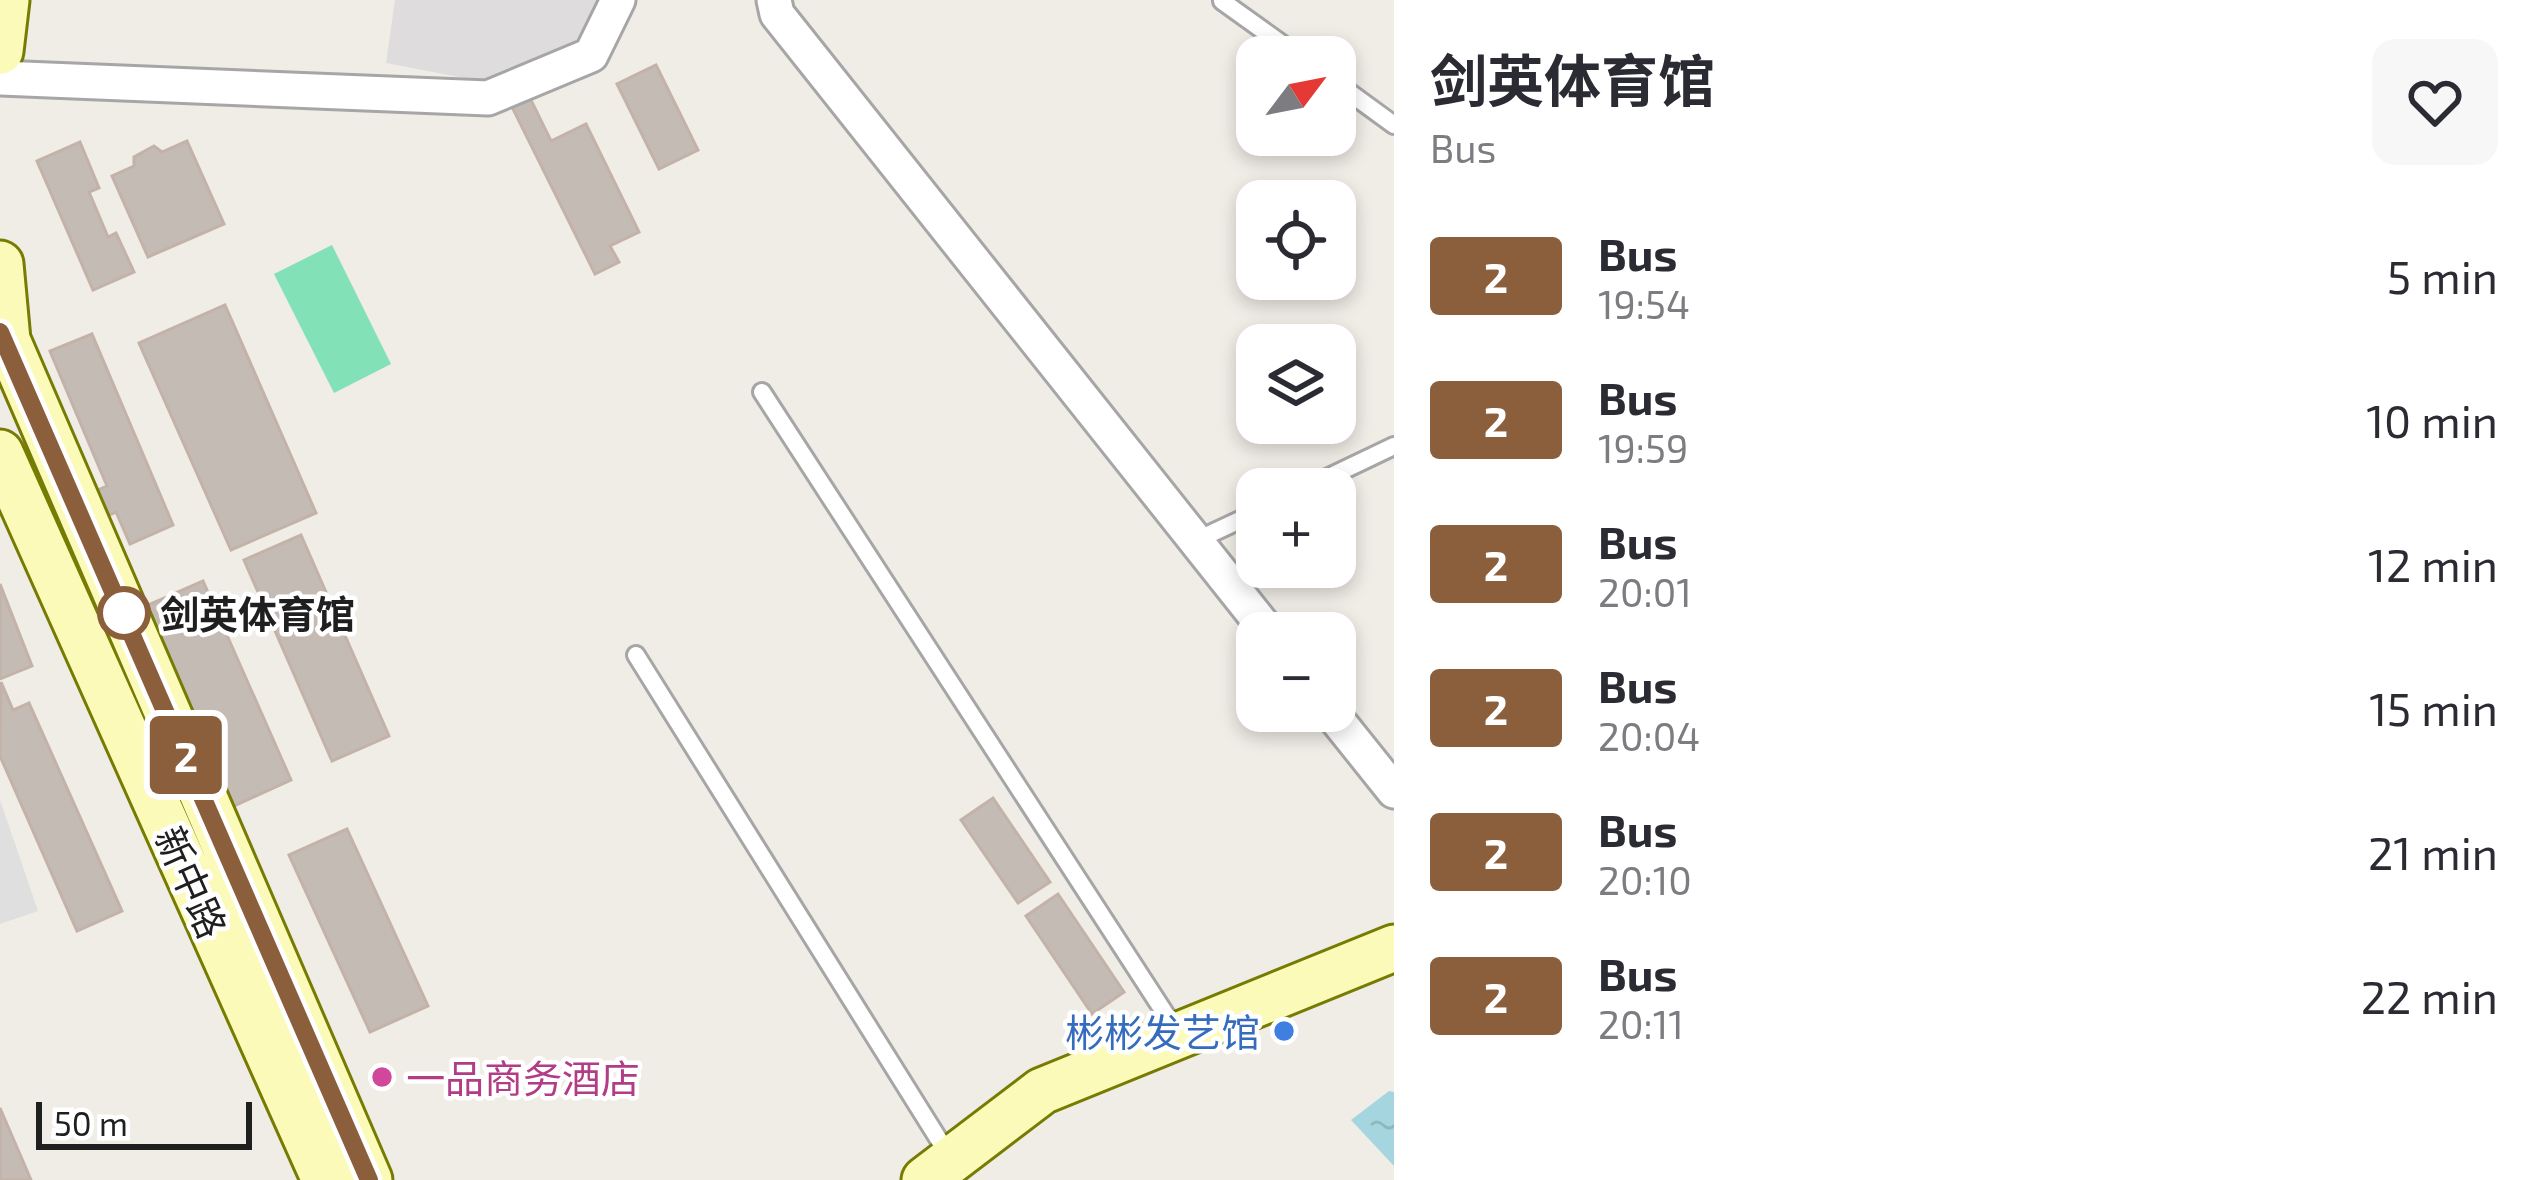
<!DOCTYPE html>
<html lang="en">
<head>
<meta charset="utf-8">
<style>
	body { margin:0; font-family:"Exo 2","Noto Sans SC",sans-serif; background:#f7f7f7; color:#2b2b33; height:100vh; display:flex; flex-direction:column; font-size:45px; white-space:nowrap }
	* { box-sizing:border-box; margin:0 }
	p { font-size:39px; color:#7c7c81 }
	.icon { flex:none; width:66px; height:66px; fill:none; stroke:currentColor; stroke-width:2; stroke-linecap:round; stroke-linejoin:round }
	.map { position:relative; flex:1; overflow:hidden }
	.side { display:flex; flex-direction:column; background:#fff; width:1140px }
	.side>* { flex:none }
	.badge { padding:0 24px; border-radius:9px; font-size:42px; line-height:78px }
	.needle { width:78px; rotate:58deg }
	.controls { position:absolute; left:1236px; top:36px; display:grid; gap:24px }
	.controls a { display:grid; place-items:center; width:120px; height:120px; border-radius:24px; background:#fff; box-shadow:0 6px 18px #0003; font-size:60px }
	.scale { position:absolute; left:36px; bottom:30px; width:216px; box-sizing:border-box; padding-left:12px; border:6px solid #1f1f1f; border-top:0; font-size:33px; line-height:42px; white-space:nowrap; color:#1f1f1f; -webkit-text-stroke:9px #fff; paint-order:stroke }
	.map>.badge { position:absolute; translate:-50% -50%; box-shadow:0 0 0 6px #fff }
	.round { display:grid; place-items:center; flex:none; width:126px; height:126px; border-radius:24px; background:#f7f7f7 }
	.head { display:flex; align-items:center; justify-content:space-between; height:204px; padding:0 36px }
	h1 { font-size:57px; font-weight:700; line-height:90px }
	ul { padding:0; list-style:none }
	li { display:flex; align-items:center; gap:36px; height:144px; padding:0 36px }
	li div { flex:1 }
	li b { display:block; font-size:45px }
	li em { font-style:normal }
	li .badge { min-width:132px; font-weight:700; text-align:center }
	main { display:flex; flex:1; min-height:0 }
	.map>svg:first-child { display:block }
</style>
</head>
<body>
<main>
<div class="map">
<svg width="1394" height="1180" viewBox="0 0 1394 1180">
	<defs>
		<pattern id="water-ripples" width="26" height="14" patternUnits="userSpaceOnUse" patternTransform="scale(3)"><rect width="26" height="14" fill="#a5d6df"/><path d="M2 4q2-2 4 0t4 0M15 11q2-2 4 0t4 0" fill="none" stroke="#8eb7bf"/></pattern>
	</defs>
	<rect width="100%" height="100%" fill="#f0ece6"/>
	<path fill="#dedcdd" d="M395,0H601L574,52L490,83L386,63Z"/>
	<path fill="#82e1b6" d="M332,245L391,364L334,393L274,274Z"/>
	<path fill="#dfdfdf" d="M0,800L38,911L0,924Z"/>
	<path fill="url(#water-ripples)" d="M1389,1091L1394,1092V1166L1351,1120Z"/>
	<path fill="#c5bbb5" stroke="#c3b2a7" stroke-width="3" d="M656,65L698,150L659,169L617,84Z
		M528,94L551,141L586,124L639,232L610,246L619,262L595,274L510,103Z
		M187,141L224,224L148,257L112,176L134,166V157L154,146L162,152Z
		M80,142L99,188L89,192L108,237L116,233L134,272L93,290L37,161Z
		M225,305L316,513L231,550L139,343Z
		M92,334L173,525L130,544L116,512L102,518L91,493L107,486L50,351Z
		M301,535L389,736L332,761L244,560Z
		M203,581L291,780L234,806L146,606Z
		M0,584L32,666L0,679Z
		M1,682L13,710L29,703L122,911L77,931L0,756Z
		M993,798L1050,882L1018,903L961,820Z
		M347,829L428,1006L370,1032L289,855Z
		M1058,894L1124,992L1092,1014L1026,916Z
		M0,1108L31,1180H0Z"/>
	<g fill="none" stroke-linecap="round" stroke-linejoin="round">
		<defs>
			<path id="lane" d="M1222,1L1300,57
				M1335,82L1394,125
				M762,392L1179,1035
				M1304,489L1394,446
				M1195,541L1257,512
				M636,655L951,1159"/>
			<path id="street" d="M774,0L777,14L1269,633
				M0,78L488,98L591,55L618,0
				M1330,711L1394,791"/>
			<path id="secondary" d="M0,51L6,0
				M0,264L7,340L369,1180
				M0,453L325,1180
				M925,1180L1042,1091L1394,948"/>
		</defs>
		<use href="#lane" stroke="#a6a6a6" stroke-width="22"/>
		<use href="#street" stroke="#a6a6a6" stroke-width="39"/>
		<use href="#secondary" stroke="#767b02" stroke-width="51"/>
		<use href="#lane" stroke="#fff" stroke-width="16"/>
		<use href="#street" stroke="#fff" stroke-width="33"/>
		<use href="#secondary" stroke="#fbfab9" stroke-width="45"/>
	</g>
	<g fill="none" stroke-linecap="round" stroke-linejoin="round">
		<defs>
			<path id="line" d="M0,332L369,1180"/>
		</defs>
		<use href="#line" stroke="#fff" stroke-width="27"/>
		<use href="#line" stroke="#8b5e3c" stroke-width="18"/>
	</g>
	<circle fill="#fff" stroke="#8b5e3c" stroke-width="6" cx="124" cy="613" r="24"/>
	<circle fill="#3f7fe0" stroke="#fff" stroke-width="4.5" cx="1284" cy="1031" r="12"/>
	<circle fill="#d1479c" stroke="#fff" stroke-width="4.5" cx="382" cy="1077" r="12"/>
	<g text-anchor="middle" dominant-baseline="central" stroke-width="9" stroke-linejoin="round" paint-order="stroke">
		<g font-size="39" font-weight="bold" fill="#1f1f1f" stroke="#fff" text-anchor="start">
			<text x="160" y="613">剑英体育馆</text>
		</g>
		<g font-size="39" fill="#1f1f1f" stroke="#fff">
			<text transform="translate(192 882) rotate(66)">新中路</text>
		</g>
		<g font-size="39" fill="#366cbe" stroke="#fff" text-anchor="end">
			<text x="1260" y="1031">彬彬发艺馆</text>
		</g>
		<g font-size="39" fill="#b23c85" stroke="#fff" text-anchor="start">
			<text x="406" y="1077">一品商务酒店</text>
		</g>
	</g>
</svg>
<div class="controls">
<a><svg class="needle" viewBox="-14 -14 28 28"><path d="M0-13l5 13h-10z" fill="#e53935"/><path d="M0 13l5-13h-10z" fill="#7c7c81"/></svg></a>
<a><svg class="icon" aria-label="locate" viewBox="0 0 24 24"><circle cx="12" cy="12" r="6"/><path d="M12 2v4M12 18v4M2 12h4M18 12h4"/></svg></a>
<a><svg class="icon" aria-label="layers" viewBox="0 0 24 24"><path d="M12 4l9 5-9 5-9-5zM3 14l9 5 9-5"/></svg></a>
<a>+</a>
<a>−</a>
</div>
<div class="scale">50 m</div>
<b class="badge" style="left:186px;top:755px;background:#8b5e3c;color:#fff">2</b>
</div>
<section class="side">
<div class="head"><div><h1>剑英体育馆</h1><p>Bus</p></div><a class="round"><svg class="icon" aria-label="heart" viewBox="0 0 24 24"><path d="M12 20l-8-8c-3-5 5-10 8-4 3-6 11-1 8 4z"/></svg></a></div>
<ul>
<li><span class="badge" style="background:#8b5e3c;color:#fff">2</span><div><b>Bus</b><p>19:54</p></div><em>5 min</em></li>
<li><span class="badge" style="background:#8b5e3c;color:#fff">2</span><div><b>Bus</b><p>19:59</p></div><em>10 min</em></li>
<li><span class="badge" style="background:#8b5e3c;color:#fff">2</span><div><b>Bus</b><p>20:01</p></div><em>12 min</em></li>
<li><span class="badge" style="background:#8b5e3c;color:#fff">2</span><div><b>Bus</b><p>20:04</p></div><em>15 min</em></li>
<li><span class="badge" style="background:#8b5e3c;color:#fff">2</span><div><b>Bus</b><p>20:10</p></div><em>21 min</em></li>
<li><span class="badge" style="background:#8b5e3c;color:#fff">2</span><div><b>Bus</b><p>20:11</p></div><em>22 min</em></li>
</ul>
</section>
</main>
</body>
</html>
